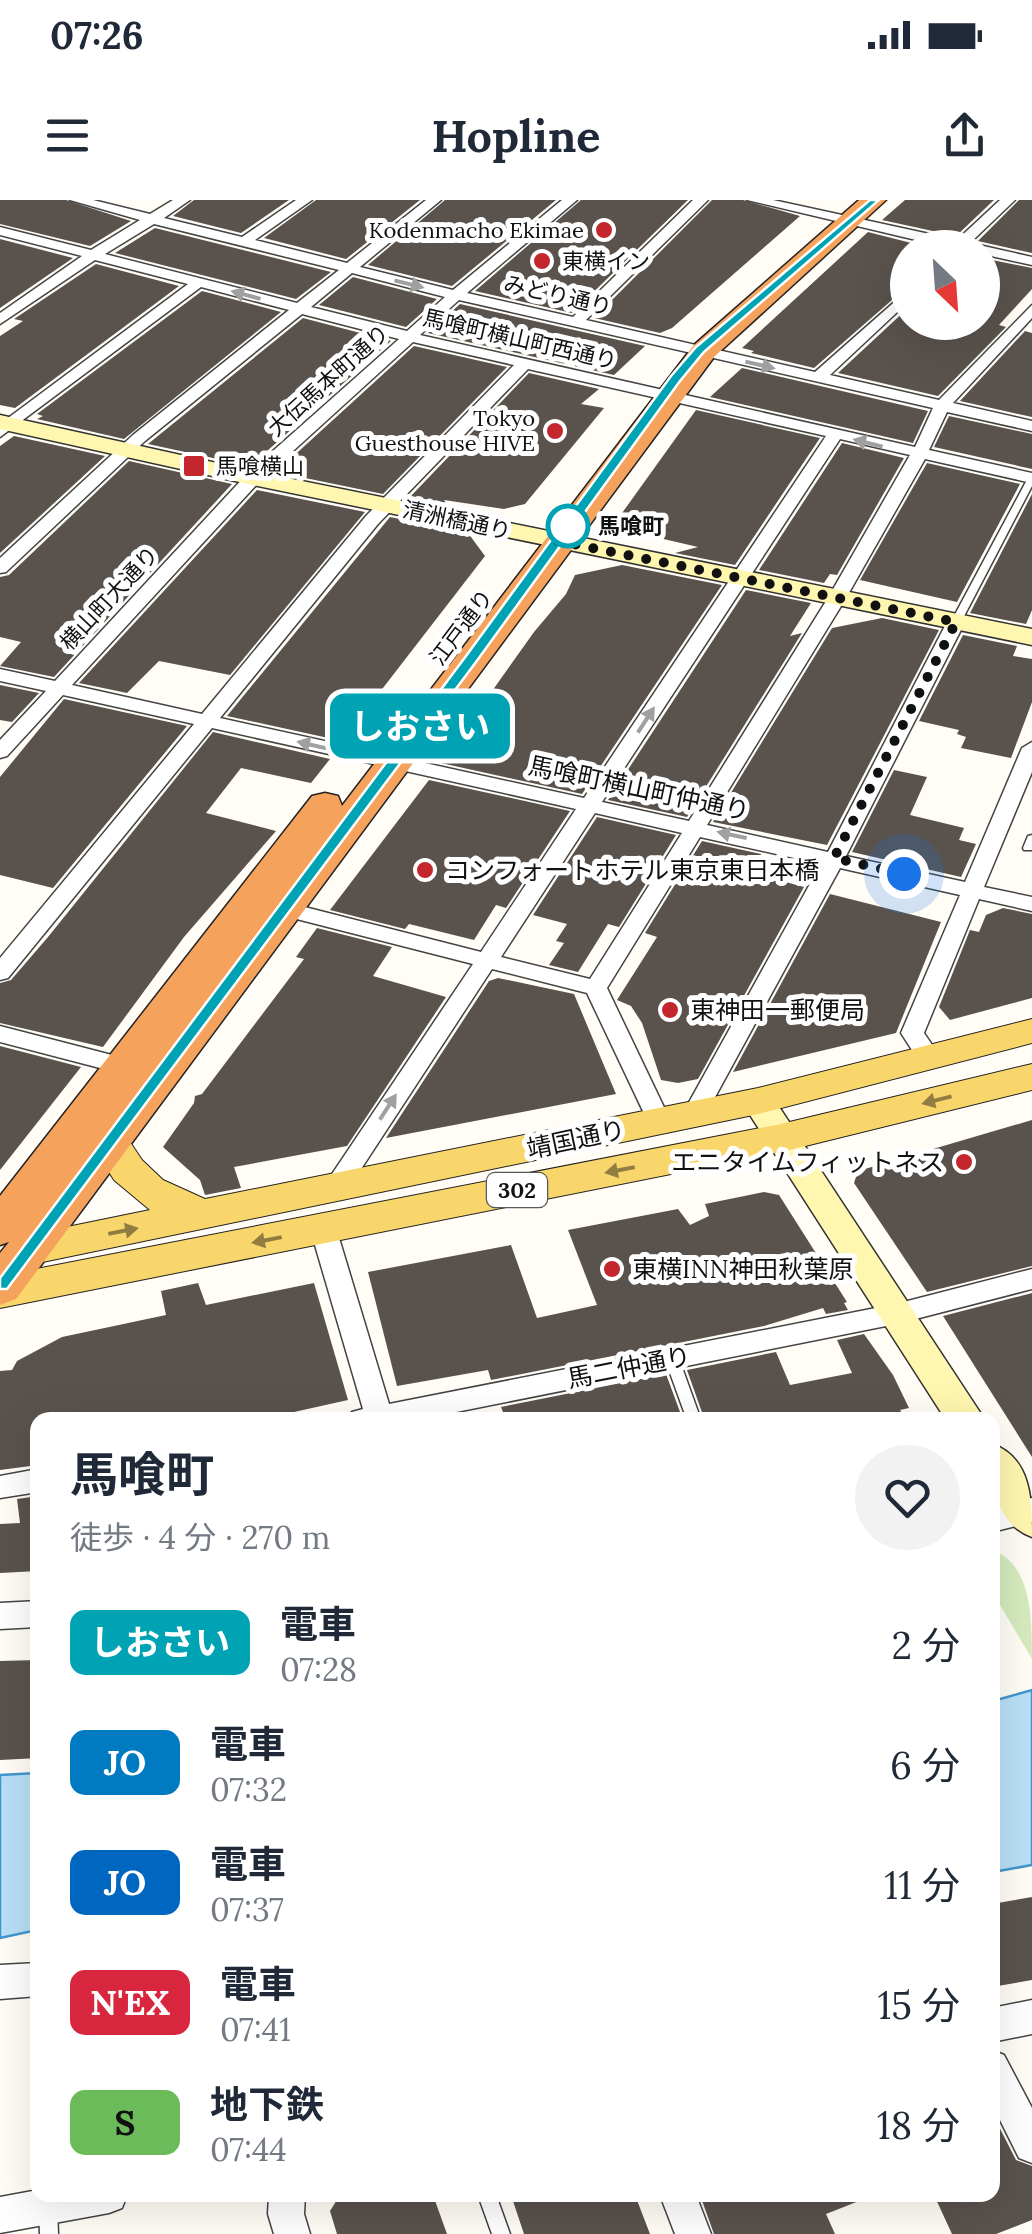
<!DOCTYPE html>
<html lang="ja">
<head>
<meta charset="utf-8">
<style>
	body { margin:0; font-family:Lora,"Noto Sans JP",serif; background:#f2f2f3; color:#1f2937; height:100vh; display:flex; flex-direction:column; font-size:38px; white-space:nowrap }
	* { box-sizing:border-box; margin:0 }
	p { font-size:32px; color:#747a83 }
	.icon { flex:none; width:55px; height:55px; fill:none; stroke:currentColor; stroke-width:2; stroke-linecap:round; stroke-linejoin:round }
	.map { position:relative; flex:1; overflow:hidden }
	.drawer { position:absolute; left:30px; top:1212px; width:970px; height:790px; display:flex; flex-direction:column; background:#fff; border-radius:20px; box-shadow:0 10px 40px #0002 }
	.drawer>* { flex:none }
	.badge { padding:0 20px; border-radius:15px; font-size:35px; line-height:65px }
	.needle { width:65px; rotate:155deg }
	.tools { position:absolute; left:890px; top:30px; display:grid; gap:20px }
	.tools a { display:grid; place-items:center; width:110px; height:110px; border-radius:50%; background:#fff; box-shadow:0 10px 40px #0002; font-size:50px }
	.you { position:absolute; width:50px; height:50px; margin:-25px; border:8px solid #fff; border-radius:50%; background:#1a73e8; box-shadow:0 0 0 15px #1a73e833 }
	.map>.badge { position:absolute; translate:-50% -50%; box-shadow:0 0 0 5px #fff }
	.round { display:grid; place-items:center; flex:none; width:105px; height:105px; border-radius:52px; background:#f2f2f3 }
	.headline { display:flex; align-items:center; justify-content:space-between; height:170px; padding:0 40px }
	h1 { font-size:48px; font-weight:700; line-height:75px }
	ul { padding:0; list-style:none }
	li { display:flex; align-items:center; gap:30px; height:120px; padding:0 40px }
	li div { flex:1 }
	li b { display:block; font-size:38px }
	li em { font-style:normal }
	li .badge { min-width:110px; font-weight:700; text-align:center }
	.status { display:flex; justify-content:space-between; align-items:center; height:70px; padding:0 50px; background:#fff; direction:ltr }
	.status svg { height:28px; fill:currentColor }
	header { display:flex; justify-content:space-between; align-items:center; height:130px; padding:0 40px; background:#fff; font-size:45px; font-weight:700 }
	.map>svg:first-child { display:block }
</style>
</head>
<body>
<div class="status"><b>07:26</b><svg viewBox="0 0 49 12"><path d="M0 12V9h3v3zM5 12V6h3v6zM10 12V3h3v9zM15 12V0h3v12zM26 1h20v11H26zM47 4h2v5h-2z"/></svg></div>
<header><svg class="icon" aria-label="menu" viewBox="0 0 24 24"><path d="M4 6h16M4 12h16M4 18h16"/></svg>Hopline<svg class="icon" aria-label="share" viewBox="0 0 24 24"><path d="M12 15V3M7 8l5-5 5 5M5 13v7h14v-7"/></svg></header>
<div class="map">
<svg width="1032" height="2034" viewBox="0 0 1032 2034">
	<rect width="100%" height="100%" fill="#fffdf5"/>
	<path fill="#d5ebbd" d="M1001,1354C1032,1373 1032,1421 1032,1459L993,1393V1382L998,1379L993,1356Z"/>
	<path fill="#b9e0f7" stroke="#3f96cf" stroke-width="2.5" d="M1032,1490V1665L993,1672V1501Z
		M37,1573V1730L0,1738V1575Z"/>
	<path fill="#5a524d" d="M0,0H66L131,21L90,46L0,24Z
		M194,0H289L241,33L173,16Z
		M316,0H420L346,59L264,38Z
		M445,0H556L452,86L368,65Z
		M581,0H688L572,113L475,91Z
		M712,0H743L800,16L672,128L660,133L594,118Z
		M905,0H994L956,36L882,20Z
		M1019,0H1032V53L978,41Z
		M155,28L331,72L296,99L115,53Z
		M868,32L923,46L908,48V86L814,168L751,153L754,151L742,148Z
		M0,39L73,58L0,108Z
		M982,58L1032,68V89L999,125L1006,127L938,196L838,173L908,108V122H982V94L1000,77L982,72Z
		M96,64L179,86L15,208L0,205V136L23,121L14,119Z
		M353,77L437,99L406,127L319,105Z
		M202,91L281,112L124,239L37,219L43,216L37,214Z
		M460,104L645,146L614,175L428,133Z
		M303,118L391,141L250,266L148,244Z
		M1025,131L1032,133V217L960,201Z
		M414,146L507,167L383,294L276,272Z
		M742,168L928,211L913,243L710,197Z
		M529,173L599,189L581,204L604,208L525,304L504,309L444,300L449,307L408,299Z
		M696,210L820,238L735,365L675,353L698,347L612,327Z
		M949,216L1032,234V269L934,247Z
		M14,236L105,256L0,353V246Z
		M842,243L904,258L837,375L830,374L824,383L759,370Z
		M129,261L232,284L54,477L0,466L21,442L0,437V377L9,375Z
		M927,263L1020,284L957,402L860,380Z
		M257,290L365,312L230,475L159,461L127,493L79,483Z
		M1032,294V410L1026,424L970,413Z
		M390,317L468,333L485,356L342,541L227,516Z
		M622,365L722,385L582,594L441,563L534,432L566,394L575,375Z
		M746,390L811,403L790,436L802,433L687,617L608,600Z
		M882,418L939,430L827,645L713,622L832,428Z
		M963,435L1017,446L1013,456L1032,459V502L1011,558L961,548L966,537L957,534L959,530L919,521Z
		M0,485L39,493L12,522L0,520Z
		M64,499L187,526L53,688L0,675V577Z
		M213,532L330,559L311,583L241,568L206,613L276,631L184,737L103,847L0,823V783L11,780L48,737Z
		M894,570L927,577L910,615L964,628L959,640L976,644L961,677L852,652Z
		M429,580L570,611L506,708L496,705L474,740L409,724L405,729L330,710Z
		M597,617L676,635L619,727L608,724L578,772L549,765L564,743L556,741L567,724L533,715Z
		M702,641L761,654L756,674L804,687L698,879L678,883L661,880L642,823L631,806L617,800L657,737L645,733Z
		M830,694L941,722L896,833L733,872Z
		M1003,708L1032,714V798L950,820L939,807L970,730L979,732L986,715Z
		M317,728L392,747L373,776L446,797L347,946L234,967L241,988L205,995L200,980L163,947L194,903L195,896L202,894L304,759L296,757Z
		M498,778L574,794L616,894L386,938L489,781Z
		M0,846L81,867L0,970Z
		M1032,920V1066L927,1092L854,983L858,971Z
		M764,992L779,995L847,1102L844,1103L848,1110L826,1114L823,1108L764,1126L491,1180L488,1170L397,1186L368,1072L511,1045L537,1118L597,1105L568,1030L678,1009L690,1025L709,1016L705,1004Z
		M198,1083L206,1105L314,1083L348,1200L258,1220H250L249,1215L223,1220H38V1265L0,1270V1171L12,1170L17,1161L62,1137L166,1115L161,1091Z
		M1032,1093V1257L943,1116Z
		M864,1134L893,1175L909,1208L900,1210L906,1220H732L729,1213L704,1218L687,1170L776,1152L790,1185L852,1173L837,1140Z
		M666,1174L683,1220H506L501,1207Z
		M38,1296V1371L0,1373V1324L20,1323L17,1299Z
		M38,1460V1558L0,1560V1461Z
		M1032,1697V1780L992,1787V1704Z
		M992,1913L1016,1960L1032,1966V2020L996,2034H952L934,1995H992Z
		M340,1995H433L447,2034H337L330,2011Z
		M511,1995H635L650,2034H524Z
		M700,1995H869V1997L826,2014L835,2034H714Z"/>
	<g fill="none" stroke-linecap="round" stroke-linejoin="round">
		<defs>
			<path id="lane" d="M1032,275V286L961,422L953,424L951,422L1028,278Z
				M1032,635V650H1024L1023,648L1028,636Z
				M672,1154L677,1155L679,1159L701,1220H687L665,1159L667,1155Z
				M478,1995H496L510,2034H492Z
				M48,2000L54,2003L57,2009L58,2034H40L39,2009L42,2003Z"/>
			<path id="street" d="M70,0H93L150,14L173,0H190L164,18L242,37L296,0H312L255,40L347,63L426,0H441L360,67L453,90L562,0H577L467,93L573,117L693,0H708L586,120L815,172L908,90V102L830,175L939,200L1032,105V118L953,203L1032,221V231L947,212L929,250L1032,273V283L925,259L846,398L707,625L828,652L947,422L950,418H962L965,422L846,656L965,682L1022,548L1032,542V572L984,687L1032,697V711L979,699L924,833L941,858L937,864H921L901,833L960,695L840,668L702,921H686L682,915L821,664L700,637L607,788L671,922L667,928H651L587,793L492,769L344,995H326L323,989L326,983L473,764L277,714L274,709L285,702L481,752L576,609L212,528L8,778L0,780V758L194,524L63,495L7,556L0,558V540L46,491L0,481V469L55,481L247,274L399,139L302,114L145,241L6,372L0,373V358L133,235L289,110L201,87L0,237V224L188,84L95,60L0,124V113L82,56L0,35V27L91,50L140,20ZM154,24L339,70L297,103L105,54ZM352,73L445,97L407,131L311,107ZM459,100L933,208L915,247L420,135ZM413,142L514,165L366,316L202,514L72,485L259,282ZM528,169L826,236L584,598L220,518L378,324ZM840,239L910,255L828,398L689,621L602,602ZM595,613L682,633L590,779L501,757Z
				M747,0H773L957,40L1000,0H1015L970,43L1032,57V65L982,54V48H950Z
				M0,826L131,860L135,866L123,874L0,842Z
				M323,1019L332,1021L336,1028L389,1204L896,1104L1032,1069V1089L896,1124L416,1220H348L352,1212L363,1209L310,1028L314,1021Z
				M38,1269V1292L0,1298V1276Z
				M1032,1298V1322L992,1332V1308Z
				M38,1401V1427L0,1429V1403Z
				M38,1763V1796L0,1799V1765Z
				M1032,1800V1834L992,1842V1808Z
				M992,1850L1004,1855L1032,1908V1963L1019,1958L992,1904Z
				M38,1990V1995H127L122,2008L109,2013L0,2033V1997Z
				M269,1995H305L304,2014L310,2034H274L268,2014Z
				M660,1995H696L711,2034H675Z"/>
			<path id="secondary" d="M0,215L253,271L1032,429V445L253,285L0,229Z
				M758,890L770,893L985,1220H946L741,901L746,893Z
				M992,1244C1032,1258 1032,1302 1032,1337C993,1323 992,1279 992,1244Z"/>
			<path id="primary" d="M1032,819V843L758,914L28,1065L14,1061L8,1050L14,1039L28,1035L150,1010L114,980L91,943L96,933L110,929L124,933L142,960L163,980L205,999L758,888Z
				M1032,864V890L781,952L0,1108V1076L781,924Z"/>
			<path id="highway" d="M859,0H886L714,157L16,1099L0,1105V1053L9,1042L0,1045V996L312,596L325,593L338,596L342,606L694,145Z"/>
		</defs>
		<use href="#lane" stroke="#444" stroke-width="3"/>
		<use href="#street" stroke="#444" stroke-width="3"/>
		<use href="#secondary" stroke="#333" stroke-width="3"/>
		<use href="#primary" stroke="#222" stroke-width="2"/>
		<use href="#highway" stroke="#222" stroke-width="3"/>
		<use href="#lane" fill="#fff" fill-rule="evenodd"/>
		<use href="#street" fill="#fff" fill-rule="evenodd"/>
		<use href="#secondary" fill="#fff6b0" fill-rule="evenodd"/>
		<use href="#primary" fill="#f9d66b" fill-rule="evenodd"/>
		<use href="#highway" fill="#f5a25d" fill-rule="evenodd"/>
	</g>
	<defs><path id="oneway-solid" d="M-6-.8H1V-3.2L6.5 0L1 3.2V.8H-6Z" transform="scale(2.5)"/></defs>
	<g fill="#a0a0a0">
		<use href="#oneway-solid" transform="translate(409 84) rotate(14)"/>
		<use href="#oneway-solid" transform="translate(246 95) rotate(-165)"/>
		<use href="#oneway-solid" transform="translate(760 165) rotate(13)"/>
		<use href="#oneway-solid" transform="translate(868 243) rotate(-166)"/>
		<use href="#oneway-solid" transform="translate(646 520) rotate(-57)"/>
		<use href="#oneway-solid" transform="translate(312 545) rotate(-167)"/>
		<use href="#oneway-solid" transform="translate(732 635) rotate(-168)"/>
		<use href="#oneway-solid" transform="translate(388 907) rotate(-57)"/>
	</g>
	<g fill="#917d42">
		<use href="#oneway-solid" transform="translate(937 900) rotate(166)"/>
		<use href="#oneway-solid" transform="translate(620 970) rotate(169)"/>
		<use href="#oneway-solid" transform="translate(123 1031) rotate(-11)"/>
		<use href="#oneway-solid" transform="translate(267 1040) rotate(169)"/>
	</g>
	<path fill="#00a3b4" stroke="#fff" stroke-width="2.5" d="M870,0H879L704,152L680,181L476,462L7,1089H0V1078L466,456L671,176L696,147Z"/>
	<g fill="none" stroke-linecap="round" stroke-linejoin="round">
		<path stroke="#111" stroke-width="10" stroke-dasharray="0 18" d="M568,326L558,341L956,422L834,658L904,674"/>
	</g>
	<g fill="#c4262e" stroke="#fff" stroke-width="4">
		<circle cx="604" cy="30" r="10"/>
		<circle cx="542" cy="61" r="10"/>
		<circle cx="555" cy="231" r="10"/>
		<rect x="182" y="254" width="24" height="24" rx="5"/>
		<circle cx="425" cy="670" r="10"/>
		<circle cx="670" cy="810" r="10"/>
		<circle cx="964" cy="962" r="10"/>
		<circle cx="612" cy="1069" r="10"/>
	</g>
	<circle fill="#fff" stroke="#00a3b4" stroke-width="5" cx="568" cy="326" r="20"/>
	<g text-anchor="middle" dominant-baseline="central" stroke-width="10" stroke-linejoin="round" paint-order="stroke">
		<g font-size="22" fill="#111" stroke="#fff" text-anchor="end">
			<text x="584" y="30">Kodenmacho Ekimae</text>
			<text x="562" y="61" text-anchor="start">東横イン</text>
			<text x="535" y="218">Tokyo<tspan x="535" dy="25">Guesthouse HIVE</tspan></text>
			<text x="216" y="266" text-anchor="start">馬喰横山</text>
		</g>
		<g font-size="22" fill="#111" stroke="#fff">
			<text transform="translate(558 95) rotate(13)">みどり通り</text>
			<text transform="translate(520 139) rotate(13)">馬喰町横山町西通り</text>
			<text transform="translate(328 180) rotate(-42)">大伝馬本町通り</text>
			<text transform="translate(457 320) rotate(12)">清洲橋通り</text>
			<text transform="translate(109 398) rotate(-47)">横山町大通り</text>
			<text transform="translate(461 427) rotate(-53)">江戸通り</text>
		</g>
		<g font-size="22" font-weight="bold" fill="#111" stroke="#fff" text-anchor="start">
			<text x="598" y="326">馬喰町</text>
		</g>
		<rect fill="#fff" stroke="#585858" stroke-width="2.5" x="487" y="973" width="60" height="34" rx="8"/>
		<g font-size="22" font-weight="bold" fill="#111">
			<text x="517" y="990">302</text>
		</g>
		<g font-size="25" fill="#111" stroke="#fff">
			<text transform="translate(639 588) rotate(12)">馬喰町横山町仲通り</text>
			<text transform="translate(576 939) rotate(-12)">靖国通り</text>
			<text transform="translate(629 1167) rotate(-11)">馬二仲通り</text>
		</g>
		<g font-size="25" fill="#111" stroke="#fff" text-anchor="start">
			<text x="445" y="670">コンフォートホテル東京東日本橋</text>
			<text x="690" y="810">東神田一郵便局</text>
			<text x="944" y="962" text-anchor="end">エニタイムフィットネス</text>
			<text x="632" y="1069">東横INN神田秋葉原</text>
		</g>
	</g>
</svg>
<div class="tools">
<a><svg class="needle" viewBox="-14 -14 28 28"><path d="M0-13l5 13h-10z" fill="#e53935"/><path d="M0 13l5-13h-10z" fill="#747a83"/></svg></a>
</div>
<div class="you" style="left:904px;top:674px"></div>
<b class="badge" style="left:420px;top:526px;background:#00a3b4;color:#fff">しおさい</b>
<section class="drawer">
<div class="headline"><div><h1>馬喰町</h1><p>徒歩 · 4 分 · 270 m</p></div><a class="round"><svg class="icon" aria-label="heart" viewBox="0 0 24 24"><path d="M12 20l-8-8c-3-5 5-10 8-4 3-6 11-1 8 4z"/></svg></a></div>
<ul>
<li><span class="badge" style="background:#00a3b4;color:#fff">しおさい</span><div><b>電車</b><p>07:28</p></div><em>2 分</em></li>
<li><span class="badge" style="background:#007ac0;color:#fff">JO</span><div><b>電車</b><p>07:32</p></div><em>6 分</em></li>
<li><span class="badge" style="background:#0067c0;color:#fff">JO</span><div><b>電車</b><p>07:37</p></div><em>11 分</em></li>
<li><span class="badge" style="background:#d7263d;color:#fff">N'EX</span><div><b>電車</b><p>07:41</p></div><em>15 分</em></li>
<li><span class="badge" style="background:#6cbb5a;color:#111">S</span><div><b>地下鉄</b><p>07:44</p></div><em>18 分</em></li>
</ul>
</section>
</div>
</body>
</html>
